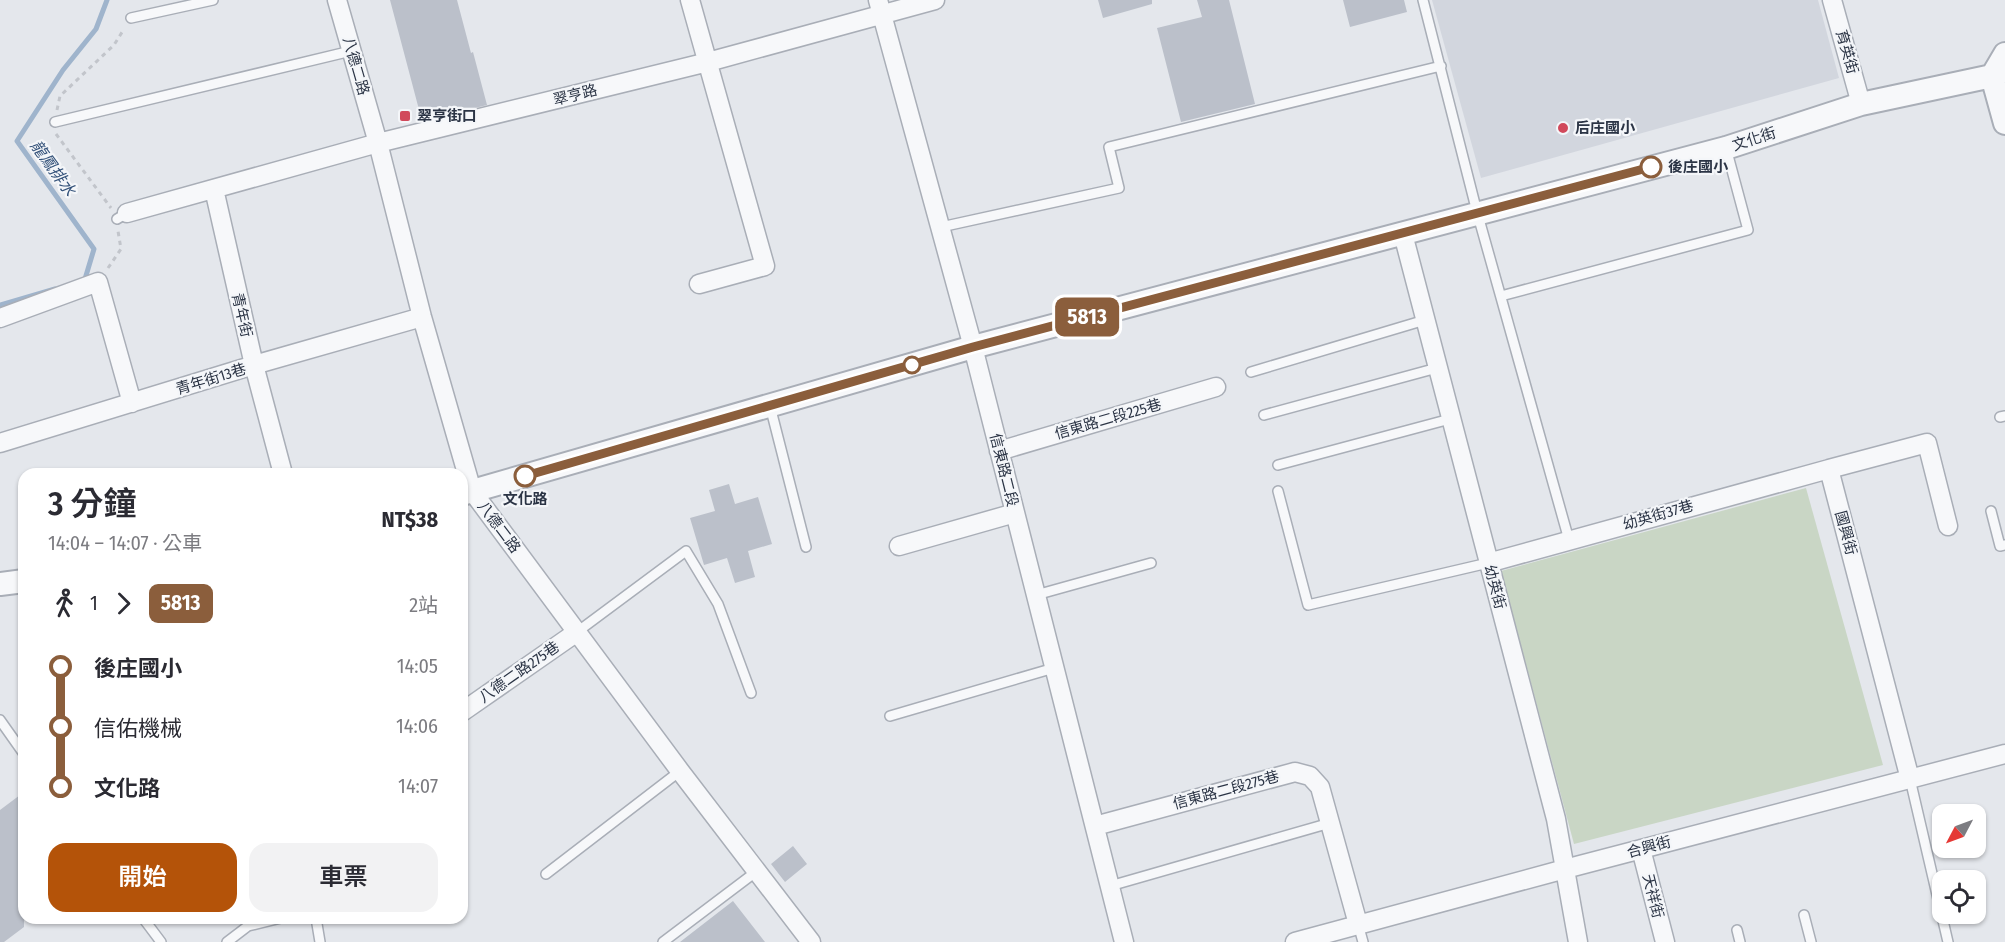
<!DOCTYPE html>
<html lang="zh-TW">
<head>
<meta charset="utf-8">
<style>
	body { margin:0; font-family:"Fira Sans Condensed","Noto Sans TC",sans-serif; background:#f2f2f3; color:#2b2b33; height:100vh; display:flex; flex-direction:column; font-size:22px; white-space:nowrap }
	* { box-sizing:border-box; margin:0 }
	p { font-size:20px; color:#7c7c81 }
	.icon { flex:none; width:33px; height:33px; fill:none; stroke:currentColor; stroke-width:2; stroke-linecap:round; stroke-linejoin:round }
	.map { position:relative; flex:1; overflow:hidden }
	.drawer { position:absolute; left:18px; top:468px; width:450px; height:456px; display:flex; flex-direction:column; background:#fff; border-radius:18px; box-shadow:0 2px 4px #0004 }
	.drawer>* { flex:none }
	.badge { padding:0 12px; border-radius:9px; font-size:21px; line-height:39px }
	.needle { width:39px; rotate:229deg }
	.buttons { position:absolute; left:1932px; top:804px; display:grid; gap:12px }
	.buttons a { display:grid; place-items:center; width:54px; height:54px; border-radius:12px; background:#fff; box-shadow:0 2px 4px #0004; font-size:30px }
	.map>.badge { position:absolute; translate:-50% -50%; box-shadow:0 0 0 3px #fff }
	.legs { display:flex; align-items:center; gap:9px; height:66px; padding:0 30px; font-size:20px }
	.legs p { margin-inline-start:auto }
	.summary { display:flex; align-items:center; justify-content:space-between; height:102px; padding:0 30px }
	h1 { font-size:33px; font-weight:600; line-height:45px }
	.button { display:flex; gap:12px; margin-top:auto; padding:12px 30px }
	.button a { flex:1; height:69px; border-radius:18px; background:#b45309; color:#fff; font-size:24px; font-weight:600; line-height:69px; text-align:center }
	.button a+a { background:#f2f2f3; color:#2b2b33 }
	ul { padding:0 30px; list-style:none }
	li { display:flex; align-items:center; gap:21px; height:60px; font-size:22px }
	li i { display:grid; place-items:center; width:9px; height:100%; margin:0 8px; background:currentColor }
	li i::after { content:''; width:15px; height:15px; margin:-8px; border:4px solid; border-radius:50%; background:#fff }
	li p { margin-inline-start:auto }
	li:first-child i { background:linear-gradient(#0000 50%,currentColor 0) }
	li:last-child i { background:linear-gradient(currentColor 50%,#0000 0) }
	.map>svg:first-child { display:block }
</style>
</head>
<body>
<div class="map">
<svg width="2005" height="942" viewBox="0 0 2005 942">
	<rect width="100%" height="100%" fill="#e4e7ec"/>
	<path fill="#d2d6de" d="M1432,0H1818L1839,78L1481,178Z"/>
	<path fill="#c9d6c5" d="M1806,488L1883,765L1574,844L1501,571Z"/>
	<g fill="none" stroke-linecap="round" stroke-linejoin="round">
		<path stroke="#9fb4cc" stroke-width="5" d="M81,281L85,279L94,249L17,141L63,70L96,29L107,0
			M0,305L55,289"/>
	</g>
	<path fill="#bbc0ca" d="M390,0H457L471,53L473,52L487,105L422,121Z
		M1098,0H1152V4L1103,18Z
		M1197,0H1229L1255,104L1181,122L1157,28L1202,17Z
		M1343,0H1404L1407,12L1350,27Z
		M729,484L735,504L758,497L772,544L748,551L755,577L735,583L727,558L704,565L690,518L715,511L709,490Z
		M24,792V927L4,942H0V810Z
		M793,846L807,864L785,882L771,864Z
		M733,901L765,942H680Z"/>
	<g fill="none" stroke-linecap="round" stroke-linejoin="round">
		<defs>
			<path id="service" d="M1423,0L1477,212L1569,540
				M131,18L213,0
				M55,122L351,51
				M117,219L127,213
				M941,227L1119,188L1109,147L1441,66
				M1501,296L1748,230L1726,148
				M1251,372L1425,320
				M770,406L806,547
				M1264,415L1437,368
				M2000,417L2005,416
				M1278,465L1450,419
				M1278,491L1308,605L1488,563
				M1991,511L2000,546L2005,545
				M1036,595L1151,563
				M577,632L686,551L718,604L751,693
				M890,716L1054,668
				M0,720L24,754
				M1910,779L1948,942
				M546,874L680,771
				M1110,886L1330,823
				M1804,915L1811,942
				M143,918L161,942
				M316,918L320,942
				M1358,924L1363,942
				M1737,930L1740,942
				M227,942L248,926L281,918
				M663,942L757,871"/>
			<path id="minor" d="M337,0L378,143L422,317L472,491L680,771L811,942
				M690,0L765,266L699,284
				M878,0L973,347L1124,942
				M1832,0L1861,104
				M214,189L254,365L283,474
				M127,213L378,143L708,62L935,0
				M1403,234L1556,819L1578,942
				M0,318L98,282L132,403
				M0,443L254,365L422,317
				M999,451L1216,387
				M899,546L1015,513
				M1488,563L1829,469
				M462,712L577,632
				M1910,779L1829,469L1927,443L1948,526
				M1095,826L1295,772L1310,776L1320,787L1358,924
				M1641,849L1665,942
				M1295,942L1565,869L2005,754"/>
			<path id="tertiary" d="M2005,54L1992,76L2005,123
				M462,494L973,347L1726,148L1861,104L1992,76L2005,71
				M0,584L24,581"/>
		</defs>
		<use href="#service" stroke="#a9aeb7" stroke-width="12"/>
		<use href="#minor" stroke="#a9aeb7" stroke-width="21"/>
		<use href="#tertiary" stroke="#a9aeb7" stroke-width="26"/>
		<path stroke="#c2c5cb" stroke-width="3" stroke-dasharray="4.5 4.5" stroke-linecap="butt" d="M57,110L60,96L114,45L124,29
			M56,134L111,208
			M108,268L121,249L118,231"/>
		<use href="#service" stroke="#f7f8fa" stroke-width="9"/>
		<use href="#minor" stroke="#f7f8fa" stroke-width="18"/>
		<use href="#tertiary" stroke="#f7f8fa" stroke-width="22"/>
	</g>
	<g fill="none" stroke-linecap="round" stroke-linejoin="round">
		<defs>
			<path id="line-1" d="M525,476L973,347L1651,167"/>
		</defs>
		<use href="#line-1" stroke="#fff" stroke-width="14"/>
		<use href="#line-1" stroke="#8b5e3c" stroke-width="9"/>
	</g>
	<g fill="#d1495b" stroke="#f4f6f9" stroke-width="2">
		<rect x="399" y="110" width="12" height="12" rx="3"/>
		<circle cx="1563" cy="128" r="6"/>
	</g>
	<g fill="#fff" stroke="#8b5e3c" stroke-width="3">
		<circle cx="1651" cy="167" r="10"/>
		<circle cx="912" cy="365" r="8"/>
		<circle cx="525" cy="476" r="10"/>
	</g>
	<g text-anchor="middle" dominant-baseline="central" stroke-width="4.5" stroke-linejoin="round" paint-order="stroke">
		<g font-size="15" fill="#2b3445" stroke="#f4f6f9">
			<text transform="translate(1847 52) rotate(74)">育英街</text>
			<text transform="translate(356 66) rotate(74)">八德二路</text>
			<text transform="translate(575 95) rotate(-14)">翠亨路</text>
			<text transform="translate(1754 139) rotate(-18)">文化街</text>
			<text transform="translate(242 315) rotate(77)">青年街</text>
			<text transform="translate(211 379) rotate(-17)">青年街13巷</text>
			<text transform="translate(1108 419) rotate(-16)">信東路二段225巷</text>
			<text transform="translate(1004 470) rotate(76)">信東路二段</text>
			<text transform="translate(1658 515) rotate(-16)">幼英街37巷</text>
			<text transform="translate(499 527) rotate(53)">八德二路</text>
			<text transform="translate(1846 533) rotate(75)">國興街</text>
			<text transform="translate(1495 587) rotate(75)">幼英街</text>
			<text transform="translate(519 672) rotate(-35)">八德二路275巷</text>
			<text transform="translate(1226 790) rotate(-15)">信東路二段275巷</text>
			<text transform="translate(1649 847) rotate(-15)">合興街</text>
			<text transform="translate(1653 896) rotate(76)">天祥街</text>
		</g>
		<g font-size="15" font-weight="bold" fill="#2b3445" stroke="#f4f6f9" text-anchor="start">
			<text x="417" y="116">翠亨街口</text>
			<text x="1575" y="128">后庄國小</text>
		</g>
		<g font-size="15" font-weight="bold" fill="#2b3445" stroke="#f4f6f9" text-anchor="start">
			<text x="1668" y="167">後庄國小</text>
			<text x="525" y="499" text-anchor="middle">文化路</text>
		</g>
		<g font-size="16" font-style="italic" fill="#34527a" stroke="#f4f6f9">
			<text transform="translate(53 168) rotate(54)">龍鳳排水</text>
		</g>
	</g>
</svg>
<div class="buttons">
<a><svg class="needle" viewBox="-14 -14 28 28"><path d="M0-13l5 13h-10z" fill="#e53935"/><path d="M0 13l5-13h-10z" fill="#7c7c81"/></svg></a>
<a><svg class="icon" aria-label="locate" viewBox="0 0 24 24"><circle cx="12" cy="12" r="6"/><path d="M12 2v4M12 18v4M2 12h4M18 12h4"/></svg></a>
</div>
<b class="badge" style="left:1087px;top:317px;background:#8b5e3c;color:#fff">5813</b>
<section class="drawer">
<div class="summary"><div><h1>3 分鐘</h1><p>14:04 – 14:07 · 公車</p></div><b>NT$38</b></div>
<div class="legs"><svg class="icon" aria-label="walk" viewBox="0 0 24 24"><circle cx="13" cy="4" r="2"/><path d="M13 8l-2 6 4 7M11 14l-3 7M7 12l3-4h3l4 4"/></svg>1<svg class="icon" aria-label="forward" viewBox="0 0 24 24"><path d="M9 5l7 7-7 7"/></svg><b class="badge" style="background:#8b5e3c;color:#fff">5813</b><p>2站</p></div>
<ul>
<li><i style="color:#8b5e3c"></i><b>後庄國小</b><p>14:05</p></li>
<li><i style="color:#8b5e3c"></i><span>信佑機械</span><p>14:06</p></li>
<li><i style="color:#8b5e3c"></i><b>文化路</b><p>14:07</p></li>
</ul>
<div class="button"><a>開始</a><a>車票</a></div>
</section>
</div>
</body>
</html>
